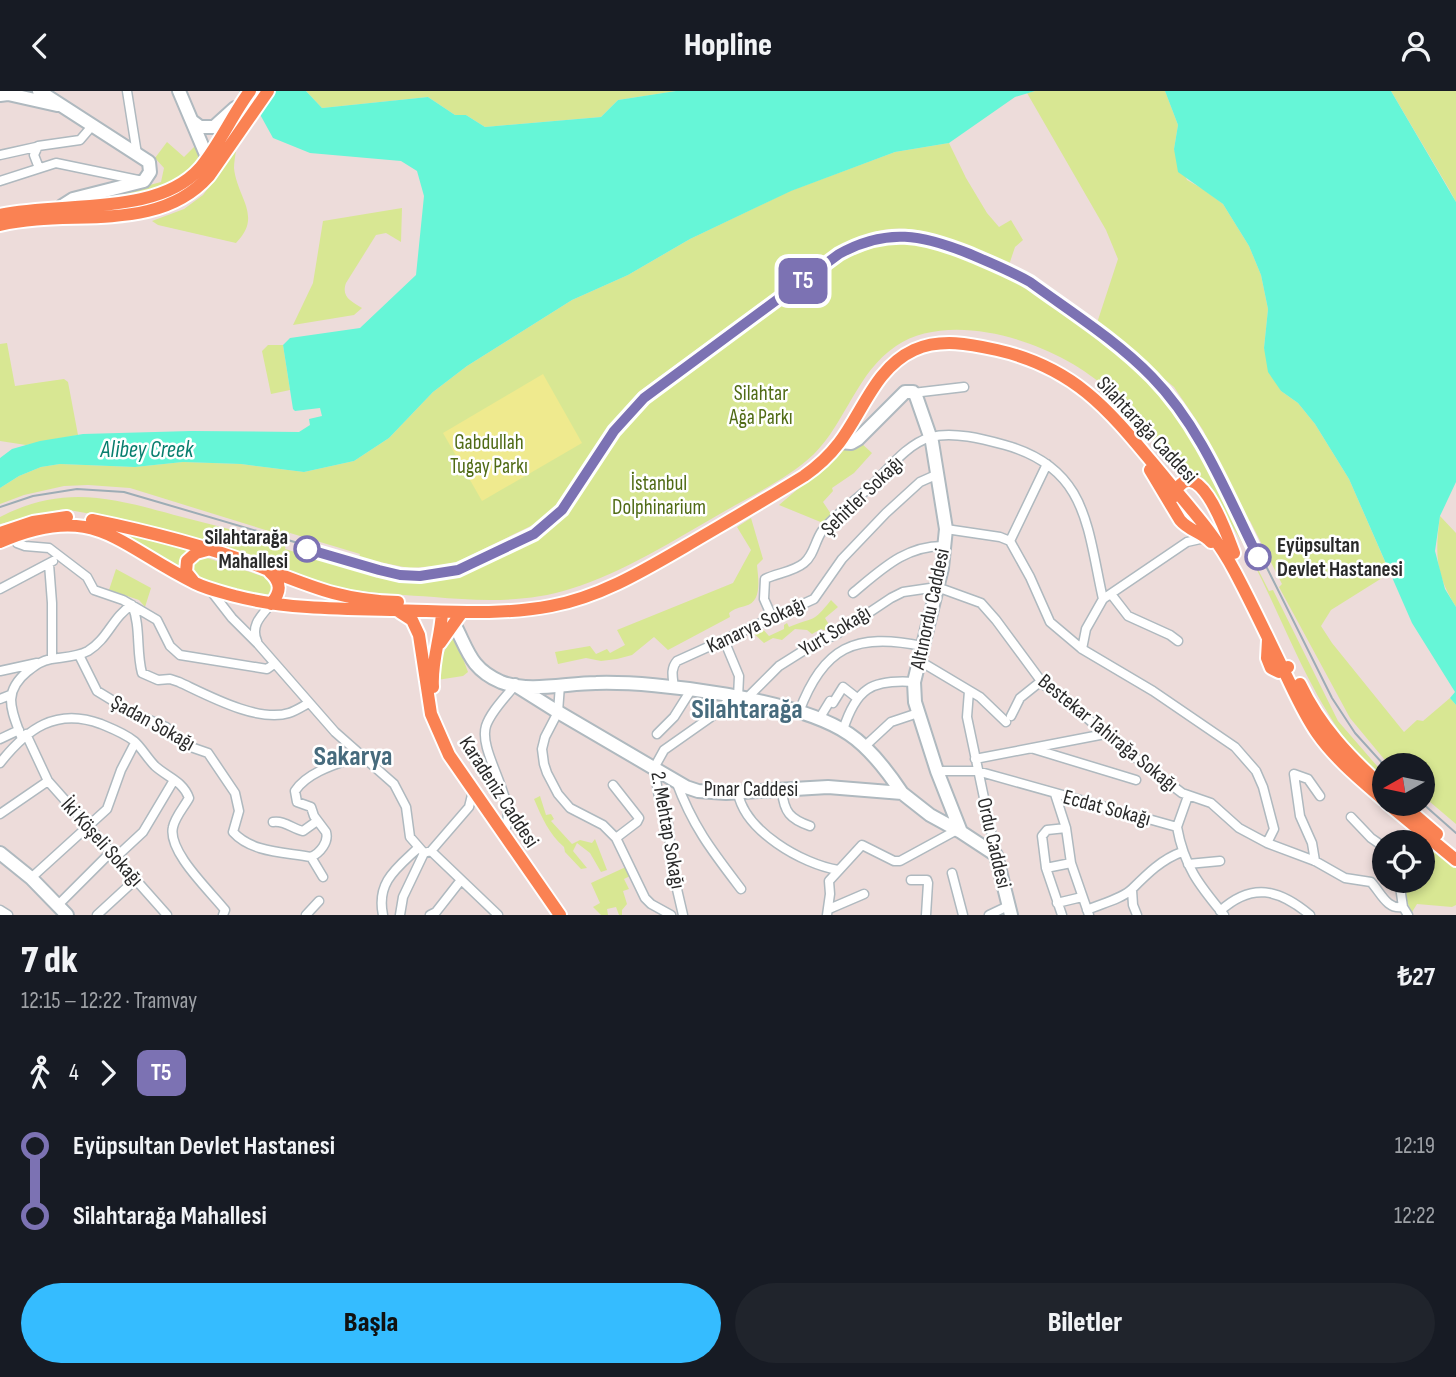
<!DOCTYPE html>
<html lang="tr">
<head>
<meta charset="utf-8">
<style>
	body { margin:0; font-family:"Sofia Sans Condensed",sans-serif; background:#20242c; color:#f1f3f6; height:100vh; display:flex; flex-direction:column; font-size:26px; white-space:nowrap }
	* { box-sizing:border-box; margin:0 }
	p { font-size:23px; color:#9ea1a6 }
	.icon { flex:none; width:38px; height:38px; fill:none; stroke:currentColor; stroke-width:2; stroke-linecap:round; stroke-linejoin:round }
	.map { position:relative; height:824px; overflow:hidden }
	.panel { display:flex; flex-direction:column; background:#171b24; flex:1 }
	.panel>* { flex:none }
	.badge { padding:0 14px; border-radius:10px; font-size:24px; line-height:46px }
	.needle { width:46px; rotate:261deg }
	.controls { position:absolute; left:1372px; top:662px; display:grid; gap:14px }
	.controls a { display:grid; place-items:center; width:63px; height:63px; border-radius:50%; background:#171b24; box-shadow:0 4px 10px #0003; font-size:35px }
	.map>.badge { position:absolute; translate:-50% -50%; box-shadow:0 0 0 4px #fff }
	.legs { display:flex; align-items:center; gap:10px; height:77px; padding:0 21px; font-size:23px }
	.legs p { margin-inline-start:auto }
	.headline { display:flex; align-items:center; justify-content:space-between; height:119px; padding:0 21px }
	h1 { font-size:38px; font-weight:800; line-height:52px }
	.primary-button { display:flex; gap:14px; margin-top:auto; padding:14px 21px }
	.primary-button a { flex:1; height:80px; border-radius:42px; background:#35bcff; color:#111; font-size:28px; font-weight:800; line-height:80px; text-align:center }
	.primary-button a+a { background:#20242c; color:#f1f3f6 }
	ul { padding:0 21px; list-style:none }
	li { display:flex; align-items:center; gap:24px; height:70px; font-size:26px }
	li i { display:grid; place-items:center; width:10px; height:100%; margin:0 9px; background:currentColor }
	li i::after { content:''; width:18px; height:18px; margin:-9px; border:5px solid; border-radius:50%; background:#171b24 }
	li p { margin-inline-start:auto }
	li:first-child i { background:linear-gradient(#0000 50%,currentColor 0) }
	li:last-child i { background:linear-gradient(currentColor 50%,#0000 0) }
	header { display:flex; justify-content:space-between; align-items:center; height:91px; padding:0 21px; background:#171b24; font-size:32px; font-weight:800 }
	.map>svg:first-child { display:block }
</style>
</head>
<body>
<header><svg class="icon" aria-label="back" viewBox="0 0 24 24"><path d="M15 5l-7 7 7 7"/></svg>Hopline<svg class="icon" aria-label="person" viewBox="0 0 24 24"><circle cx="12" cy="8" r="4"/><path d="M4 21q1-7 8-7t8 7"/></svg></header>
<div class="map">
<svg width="1456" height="824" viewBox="0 0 1456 824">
	<rect width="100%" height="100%" fill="#eddcda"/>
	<path fill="#d8e793" d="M306,0H676L618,9L601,26L485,36L466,24H455L428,6L322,17Z
		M1035,0H1165L1178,34L1174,58L1187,89L1203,98L1223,113L1249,155L1261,184L1268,218L1264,257L1281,300L1298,312L1315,333L1349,388L1390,482L1331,519L1321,535L1332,552L1404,641L1417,629L1423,630L1450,607L1456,614V733L1423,705V674H1389L1350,627L1279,496L1282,493L1250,430L1246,431L1203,339L1174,296L1097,232L1118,168L1106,139L1027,2Z
		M1391,0H1456V111L1449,98Z
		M167,51L184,66L196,54L201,66C188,97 128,111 97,108L161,91L164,77L155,67Z
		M949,52L966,87L987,122L999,136L1011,129L1023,149L1015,156L1009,174C973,157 920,129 879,140C859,145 842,155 824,165L640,300L611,333L554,417L539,431L457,471L437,475L409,477L359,467L360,463L290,442L288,446L130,397L88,394L64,395L24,404L0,413V397L19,385L41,376L60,373L135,376L183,371L241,373L304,381L354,370L389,347L433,301L467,275L572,209L628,184L690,148L790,100L895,61Z
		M236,60C235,66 234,72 234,77C237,107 263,125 236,152L158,134L152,130L184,118L203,104Z
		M402,117L401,151L386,142L376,144L346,192C341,206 351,210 362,217L354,224L293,234L313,192L323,130Z
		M883,150C971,149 1040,201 1105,253C1129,272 1154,290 1172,314C1199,351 1219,394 1241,434L1237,437L1269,500L1273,499L1338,630L1384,683V692C1318,631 1292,547 1252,469C1238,443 1221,417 1205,392L1195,385L1181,383C1157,356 1135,324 1108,299C1061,254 954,216 896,255C857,281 846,331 814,363C790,386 753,404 725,420C674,449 625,481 570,498C526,512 479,510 434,506C407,504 380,503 354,499C324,495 293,483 264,474C210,458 157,441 103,425L63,418L0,433V426C66,392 115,408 182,426C217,435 251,444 286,453L285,458L355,479L357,475L386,484L425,488L457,484L474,478L520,454L545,440L568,417L589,390L627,329L651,308L837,169L856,157Z
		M7,252L15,295L64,288L68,291L78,344L26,354L0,350V253Z
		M268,254H283L290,299L271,303L262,260Z
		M860,351L872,362L854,382L832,397L833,400L823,411L831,423L823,432L779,414L845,358Z
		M1440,425L1456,442V516C1435,482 1435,463 1440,425Z
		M751,427L763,468L757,474C758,487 763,511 745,515C738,517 736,517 729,522L730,526L668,559L654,546L632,564L617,568L601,570L586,567L558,573L555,561L590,555L596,563L607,558L610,562L625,554L617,539L733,492L751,459L737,436Z
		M109,437L188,458L181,467L180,478Z
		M201,465L265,486L271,489L273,501L263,508L196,490L191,478L192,471Z
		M116,478L151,497L145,516L139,509L109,499Z
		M831,509L838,516L825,527L831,537L827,540L821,538L812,543L807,539L795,538L782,549L773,547L764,552L752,541L761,536L769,545L784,538V534L787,532L789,536C815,525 812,533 831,509Z
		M453,541L468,581L463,585L437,589L442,566Z
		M540,705L546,724L551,723L554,728L551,730L572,753L580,749L592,752L595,748L607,779L601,781L590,762L577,752L573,760L587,777L581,778L565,761L564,756C549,743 542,727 534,708Z
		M1418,746L1456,777V814L1452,816L1417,813L1412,821C1407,811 1400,799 1405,789H1423V751H1412Z
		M628,775L632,784L624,788L629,798L623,800L627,813L622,819V824H619L616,816L607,818L608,824H601L593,816L600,812L591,792Z"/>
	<path fill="#efea8e" d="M543,283L582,352L482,410L443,342Z"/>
	<path fill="#66f6d7" d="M239,0H306L322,17L428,6L455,24H466L485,36L601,26L618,9L676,0H1035L1015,6L949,52L895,61L791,100L690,148L628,184L572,209L467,275L433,301L389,347L354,370L304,381L241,373L183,371L135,376L60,373L41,376L19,385L0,397V367L12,358L40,350L83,343L191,340L299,341L310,334L309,328L322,325L320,317L295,320L293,318L283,254L290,247L360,237L416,184L424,105L417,80L401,70L310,62L273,47L252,9Z
		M1165,0H1391L1456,111V391L1440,425L1435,460L1445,498L1456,516V614L1450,607L1455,601L1412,532L1349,388L1315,333L1298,312L1281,300L1268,281L1264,257L1268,218L1261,184L1249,155L1223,113L1178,81L1174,58L1178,34Z"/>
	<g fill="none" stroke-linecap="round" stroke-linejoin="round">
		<defs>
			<path id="street" d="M127,0L137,63
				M0,64L36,56
				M39,77L34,64L38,55L80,49L92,35
				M0,90L56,72L138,89
				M913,302L964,296
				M946,438L1000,446L1010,450L1030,486L1050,531L1082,558L1153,600L1235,656L1256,680L1263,696L1274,738L1267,752
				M13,446L17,452L25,455L49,457L87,486L94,499L123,509L157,529L170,555L180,564L267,578L274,573
				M1010,450L1047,373
				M49,473L52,512V568
				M0,498L53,470
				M211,500L232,527L258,553L335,641L394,693L406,716L410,746L424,762L431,760L498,824
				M853,502C882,478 906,454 945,455
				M1111,503L1128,525L1170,544L1178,550
				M772,526L764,508L765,488C777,482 793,481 804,472C814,464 815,450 822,440C835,424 854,410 869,397C887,380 906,353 931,346C953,340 983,348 1005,354C1088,377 1087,437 1103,508
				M724,549L739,585L738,607
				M257,550C250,534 262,524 271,513
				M1082,558L1086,538L1103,508L1187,451L1205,447
				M79,564L97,600L133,622L166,636L185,654L208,662L235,702L239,720L233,741C252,762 285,761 311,766C320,762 329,751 326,741L314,725L311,716L297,711L295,700C308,680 340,672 362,664
				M918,569L980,606L1006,631
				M0,580L37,572
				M560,594L558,621L545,646L542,658L544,673L547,682L558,703L570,717L603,734L616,747L645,807L651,813L671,824
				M674,597C673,587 670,578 677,570L814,508L842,468L886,422L920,391L938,383
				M969,600L967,626L996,764
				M0,608L10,604
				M746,608L779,575L814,553L837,543L891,507L903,501L937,496L981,512L996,529L1044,594L1070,612L1111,648L1182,702L1211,712L1239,737L1267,752L1315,770L1345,787L1371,791C1381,802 1387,819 1403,816
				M799,621C823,556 855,541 922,555
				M1011,625L1020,607L1040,591
				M819,628L830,610L833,612L843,596L857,607
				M843,639C856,598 871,588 914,591
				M26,643L48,690
				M657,643L674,626L691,599
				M0,648L19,639
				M22,648C12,620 1,602 28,580C36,574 41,570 51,568C63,566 77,566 88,560C108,548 113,525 132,514C141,535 136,560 142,582L158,589L170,588L179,591C207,604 258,632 289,622C296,620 303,615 309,612
				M864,656L891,631L918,622
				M1034,658L1136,689
				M975,668L1105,643
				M0,672C27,638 56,616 101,633C113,638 124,642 134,650C142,657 147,667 155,675C167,686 183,690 189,707C184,716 175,726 173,736C167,760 210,800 225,819L223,824
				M937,680H977L1177,736C1184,775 1199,794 1224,824
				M676,690C693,736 712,760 741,798
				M613,694L639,727L637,731L616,747
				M782,700C784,721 790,728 810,735
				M738,702C745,740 802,773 838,779
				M1055,703L1066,737L1071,772L1089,824
				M0,723L48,690L167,824
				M1351,726L1371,747L1384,756
				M273,731C284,729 293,738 303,740L317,730
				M1177,736L1188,705
				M506,737C516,706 478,661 486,635C491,620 506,606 515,594
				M1406,751L1418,739
				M431,760L469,716L473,700
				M311,766L323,786
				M115,767L143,741L174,689
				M1315,770L1312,752L1300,725L1294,683L1308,688L1320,705
				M1188,773L1220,770
				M1046,777L1071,772
				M952,782L963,824
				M31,787L107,718L121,679L135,652
				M911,789H927L928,792L926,824
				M1399,789L1403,816L1408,824
				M1132,799L1133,814L1137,824
				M1057,812L1082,806
				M58,814L110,762
				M829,818L864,803
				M0,819L8,824
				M1087,819C1100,813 1122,808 1132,798C1147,783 1162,768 1182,761
				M1220,820C1252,791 1279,798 1310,824
				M97,824L135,789
				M306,824L319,810
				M383,824C376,791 397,777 418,757
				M400,824L403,806L424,762
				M430,824L436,821L461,789
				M683,824L673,781L668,733L659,706L654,677L664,659L718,621L732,605
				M827,824L830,803L829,790L862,754L894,770H900L957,739
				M989,824L1008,815
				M1062,824L1046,777L1042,745L1047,739L1066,737"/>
			<path id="secondary" d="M39,0L149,71L150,81L144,90L73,108L62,115
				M179,0L207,66
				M0,4L8,3L57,14
				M192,30L200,36H214L235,17
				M840,351L851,352L858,348L905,301H913L916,305L932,351L946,438L942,477L914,591L915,611L937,680L961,741
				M453,531C468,558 469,577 501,591C529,602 567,592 596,592C659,590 797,608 849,643C870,657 888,681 902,702
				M515,594L558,621L686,696L698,700L726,702L828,696L902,702L930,724L961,741L996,764L1011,824
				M0,762L31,787L67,824"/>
			<path id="primary" d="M0,124C60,110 157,126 200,77C220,53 232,24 250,0
				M0,134C69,117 157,144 209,85L268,0
				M1150,379L1180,429C1189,440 1202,441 1211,451
				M1173,406C1196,353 1228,446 1234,462
				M92,429C146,440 202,454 253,473C306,493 339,510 398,511
				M0,442L33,431L67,426
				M0,451C95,410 116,453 195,492C207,498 221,501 235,505C285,518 341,518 393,519C446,520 499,525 551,515C600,506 643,480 686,455C725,432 765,409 804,385C817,376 829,365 839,352C863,321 875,277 914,259C941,247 970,253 997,259C1081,278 1114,326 1166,388C1191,418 1217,446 1235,481C1252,513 1267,545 1282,576C1293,598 1303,622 1317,642C1335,668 1361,689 1384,709
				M270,481C282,492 281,501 271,513
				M194,491L186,481L187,470L196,462L207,459
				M398,520L412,529L419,544L431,623L449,664L560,824
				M1268,549L1267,567L1271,577L1279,581L1288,576
				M440,552L462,521
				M1300,593C1320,635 1349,666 1384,697
				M433,596C431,571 441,546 442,521
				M1387,712L1456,769
				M1401,712L1437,743"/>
		</defs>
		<use href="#street" stroke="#afb9bf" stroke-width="11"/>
		<use href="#secondary" stroke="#afb9bf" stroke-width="16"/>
		<use href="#primary" stroke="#fff" stroke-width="16"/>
		<use href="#street" stroke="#fff" stroke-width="8"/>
		<use href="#secondary" stroke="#fff" stroke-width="12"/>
		<use href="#primary" stroke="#fa8253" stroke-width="12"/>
		<path stroke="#9dacb5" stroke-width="2" d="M0,416L33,405L77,398L124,401L380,476L420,481L457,475L532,439L546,430L571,402L611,336L642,304L838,159C857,148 877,141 899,141C934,140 1000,168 1030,186C1052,199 1073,218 1095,233C1116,249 1138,265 1157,284C1174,302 1188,324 1201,345L1332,607L1355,642L1384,674
			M1422,712L1456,742"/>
	</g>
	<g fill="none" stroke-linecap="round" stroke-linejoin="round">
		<defs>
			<path id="line-1" d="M307,458L379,479L400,484L420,485L458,479L534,443L562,419L614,340L644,307L839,163C887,136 923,144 970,163C991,172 1011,180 1030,191C1071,221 1116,249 1152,286C1201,336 1227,404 1258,466"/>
		</defs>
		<use href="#line-1" stroke="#fff" stroke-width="16"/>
		<use href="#line-1" stroke="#7c72b3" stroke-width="10"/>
	</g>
	<g fill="#fff" stroke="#7c72b3" stroke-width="3.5">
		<circle cx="307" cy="458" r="12"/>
		<circle cx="1258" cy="466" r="12"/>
	</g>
	<g text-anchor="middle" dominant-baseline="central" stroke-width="5" stroke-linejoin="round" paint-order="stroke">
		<g font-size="21" fill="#506b15" stroke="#fff">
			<text x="761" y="302">Silahtar<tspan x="761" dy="24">Ağa Parkı</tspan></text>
			<text x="489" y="351">Gabdullah<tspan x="489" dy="24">Tugay Parkı</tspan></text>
			<text x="659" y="392">İstanbul<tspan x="659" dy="24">Dolphinarium</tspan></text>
		</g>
		<g font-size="21" fill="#2a2a2a" stroke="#fff">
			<text transform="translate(1147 339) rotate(47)">Silahtarağa Caddesi</text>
			<text transform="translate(862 405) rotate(-44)">Şehitler Sokağı</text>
			<text transform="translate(930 518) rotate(-78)">Altınordu Caddesi</text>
			<text transform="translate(756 534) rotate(-25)">Kanarya Sokağı</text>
			<text transform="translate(835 540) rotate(-31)">Yurt Sokağı</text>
			<text transform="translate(153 632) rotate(29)">Şadan Sokağı</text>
			<text transform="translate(1108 642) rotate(39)">Bestekar Tahirağa Sokağı</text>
			<text x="751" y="698">Pınar Caddesi</text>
			<text transform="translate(499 701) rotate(57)">Karadeniz Caddesi</text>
			<text transform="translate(1107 717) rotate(15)">Ecdat Sokağı</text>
			<text transform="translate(668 739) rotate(80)">2. Mehtap Sokağı</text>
			<text transform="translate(102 751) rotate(48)">İki Köşeli Sokağı</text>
			<text transform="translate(994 752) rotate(77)">Ordu Caddesi</text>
		</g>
		<g font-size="21" font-weight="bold" fill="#2a2a2a" stroke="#fff" text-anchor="end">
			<text x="288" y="446">Silahtarağa<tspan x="288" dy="24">Mahallesi</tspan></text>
			<text x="1277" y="454" text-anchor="start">Eyüpsultan<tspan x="1277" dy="24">Devlet Hastanesi</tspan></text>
		</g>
		<g font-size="23" font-style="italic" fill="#087e6e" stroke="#fff">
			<text x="147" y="359">Alibey Creek</text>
		</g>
		<g font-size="28" font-weight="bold" fill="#476b7d" stroke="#fff">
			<text x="747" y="618">Silahtarağa</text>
			<text x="353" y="665">Sakarya</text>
		</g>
	</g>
</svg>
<div class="controls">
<a><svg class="needle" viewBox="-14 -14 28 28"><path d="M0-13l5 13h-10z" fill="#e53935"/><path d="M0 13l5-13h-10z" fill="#9ea1a6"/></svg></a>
<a><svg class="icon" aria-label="locate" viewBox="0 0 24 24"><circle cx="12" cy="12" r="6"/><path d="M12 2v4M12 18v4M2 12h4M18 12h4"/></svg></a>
</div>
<b class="badge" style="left:803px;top:190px;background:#7c72b3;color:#fff">T5</b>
</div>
<section class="panel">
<div class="headline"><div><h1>7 dk</h1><p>12:15 – 12:22 · Tramvay</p></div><b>₺27</b></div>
<div class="legs"><svg class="icon" aria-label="walk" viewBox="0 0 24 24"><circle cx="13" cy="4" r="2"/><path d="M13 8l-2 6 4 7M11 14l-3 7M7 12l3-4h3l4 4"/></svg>4<svg class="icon" aria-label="forward" viewBox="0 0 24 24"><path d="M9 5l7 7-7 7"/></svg><b class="badge" style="background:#7c72b3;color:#fff">T5</b></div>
<ul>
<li><i style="color:#7c72b3"></i><b>Eyüpsultan Devlet Hastanesi</b><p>12:19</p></li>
<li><i style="color:#7c72b3"></i><b>Silahtarağa Mahallesi</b><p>12:22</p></li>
</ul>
<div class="primary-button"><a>Başla</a><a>Biletler</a></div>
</section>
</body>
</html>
